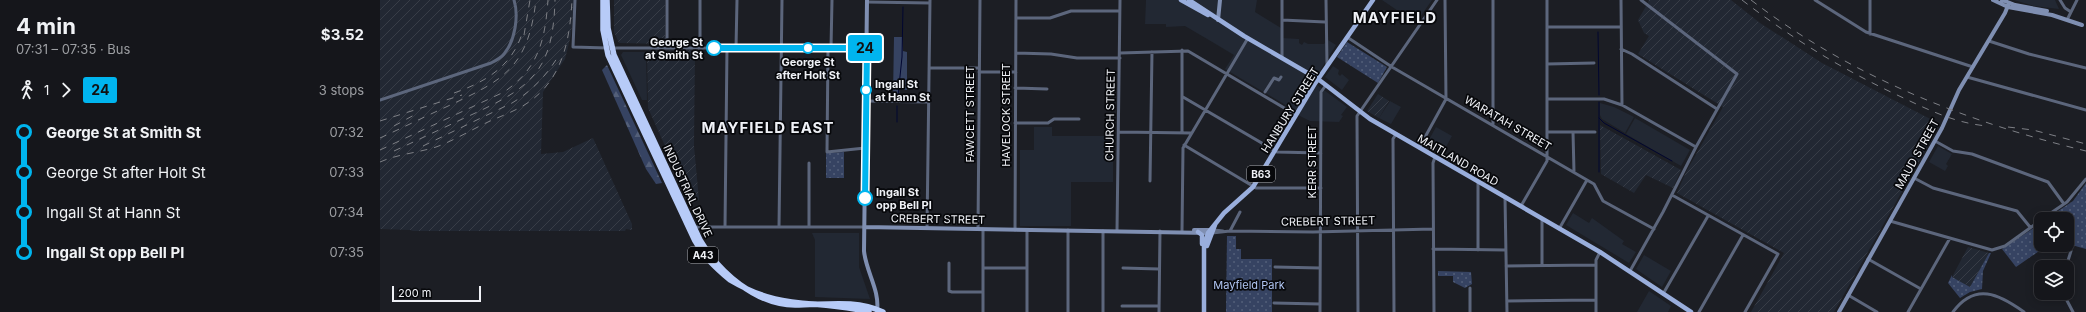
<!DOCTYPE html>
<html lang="en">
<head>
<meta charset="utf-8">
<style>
	body { margin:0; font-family:Inter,sans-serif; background:#1e1f24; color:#f1f3f6; height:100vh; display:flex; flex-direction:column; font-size:15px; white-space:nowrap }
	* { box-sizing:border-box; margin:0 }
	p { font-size:13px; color:#9d9fa3 }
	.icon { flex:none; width:22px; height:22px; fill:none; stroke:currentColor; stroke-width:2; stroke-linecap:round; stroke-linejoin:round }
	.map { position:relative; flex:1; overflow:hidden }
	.drawer { display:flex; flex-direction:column; background:#15161b; width:380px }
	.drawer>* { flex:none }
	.badge { padding:0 8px; border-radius:3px; font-size:14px; line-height:26px }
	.tools { position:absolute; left:1654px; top:212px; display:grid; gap:8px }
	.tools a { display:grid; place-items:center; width:40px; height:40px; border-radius:8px; background:#15161b; box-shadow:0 2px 10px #0003,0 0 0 1px #34353a; font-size:20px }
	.scale { position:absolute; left:12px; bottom:10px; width:89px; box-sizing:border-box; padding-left:4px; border:2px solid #eff1f6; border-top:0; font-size:11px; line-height:14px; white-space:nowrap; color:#eff1f6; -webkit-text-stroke:3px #07080b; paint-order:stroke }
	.map>.badge { position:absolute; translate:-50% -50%; box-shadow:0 0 0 2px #fff }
	.legs { display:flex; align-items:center; gap:6px; height:44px; padding:0 16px; font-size:13px }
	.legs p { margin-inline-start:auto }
	.summary { display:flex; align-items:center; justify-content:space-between; height:68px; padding:0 16px }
	h1 { font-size:22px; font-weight:700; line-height:30px }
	ul { padding:0 16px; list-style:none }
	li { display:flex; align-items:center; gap:14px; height:40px; font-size:15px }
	li i { display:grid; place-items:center; width:6px; height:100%; margin:0 5px; background:currentColor }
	li i::after { content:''; width:10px; height:10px; margin:-5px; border:3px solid; border-radius:50%; background:#15161b }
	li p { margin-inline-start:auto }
	li:first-child i { background:linear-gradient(#0000 50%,currentColor 0) }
	li:last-child i { background:linear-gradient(currentColor 50%,#0000 0) }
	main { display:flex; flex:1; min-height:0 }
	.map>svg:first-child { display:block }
</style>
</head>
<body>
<main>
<section class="drawer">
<div class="summary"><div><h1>4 min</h1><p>07:31 – 07:35 · Bus</p></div><b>$3.52</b></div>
<div class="legs"><svg class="icon" aria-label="walk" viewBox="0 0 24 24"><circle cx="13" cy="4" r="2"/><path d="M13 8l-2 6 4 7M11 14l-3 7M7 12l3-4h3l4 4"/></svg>1<svg class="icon" aria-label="forward" viewBox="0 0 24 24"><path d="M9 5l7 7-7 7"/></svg><b class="badge" style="background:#00b5ef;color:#111">24</b><p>3 stops</p></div>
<ul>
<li><i style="color:#00b5ef"></i><b>George St at Smith St</b><p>07:32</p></li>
<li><i style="color:#00b5ef"></i><span>George St after Holt St</span><p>07:33</p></li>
<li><i style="color:#00b5ef"></i><span>Ingall St at Hann St</span><p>07:34</p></li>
<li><i style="color:#00b5ef"></i><b>Ingall St opp Bell Pl</b><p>07:35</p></li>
</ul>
</section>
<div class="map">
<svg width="1706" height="312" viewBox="0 0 1706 312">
	<defs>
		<pattern id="industrial-furrows" width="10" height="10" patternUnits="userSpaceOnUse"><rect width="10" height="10" fill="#222833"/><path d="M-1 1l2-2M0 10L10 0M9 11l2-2" fill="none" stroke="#383d47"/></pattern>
		<pattern id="forest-firs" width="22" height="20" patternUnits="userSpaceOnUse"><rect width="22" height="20" fill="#364362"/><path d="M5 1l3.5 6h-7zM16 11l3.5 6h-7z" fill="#535f79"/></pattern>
		<pattern id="park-dots" width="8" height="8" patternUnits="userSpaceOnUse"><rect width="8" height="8" fill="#364362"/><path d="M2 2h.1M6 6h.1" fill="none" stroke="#535f79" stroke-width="1.8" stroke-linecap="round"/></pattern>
	</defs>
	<rect width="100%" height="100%" fill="#1c1e24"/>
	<path fill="#222833" d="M766,0H877L875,12L901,28L902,38L919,39V43L922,45L924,42L928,44H944L948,40L956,45L933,82L967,107L961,115L963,116L959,122L930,121L920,116L914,110L845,69L854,55L834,43L805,26L786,27V24H765Z
		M1002,0H1052L1036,23Z
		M1634,0H1675L1679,9L1654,6Z
		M243,52H266L267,100H262L241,55Z
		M953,66L959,70L958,74L960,76L962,74L969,80L962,90L945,77Z
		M1010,101L1021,107L1011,124L999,118Z
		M1220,103L1234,107L1254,117L1245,133L1222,119L1220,115Z
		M1255,118L1310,150L1301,166L1246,134Z
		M654,127H672V136H733V182H691V226H640V150H654Z
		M1056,127L1072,136L1062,154L1046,145Z
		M1558,146L1572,154L1566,164L1568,166L1565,171L1549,162Z
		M1193,213L1209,223L1212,218L1244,241L1242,244L1256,252L1249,263L1186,225Z
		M432,233H479V267L490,299L435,297V240Z
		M1264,255L1291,271L1282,287L1256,269Z
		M1269,291L1291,306L1288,312H1257Z"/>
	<path fill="url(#industrial-furrows)" d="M0,0H194L191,35L185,59L163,92L161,154L183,152L213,138L252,224V230L246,229L245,231H33L30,230L0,229Z
		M234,0H285V44L239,43L234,32Z
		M1268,0H1351L1380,23L1442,63L1560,124L1454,312H1371L1404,253L1297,193L1306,172L1343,107L1258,54L1269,36L1264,33L1258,20L1269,1Z
		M315,50L314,146L319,200L311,204L268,108L267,51Z
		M998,94L1009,101L999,118L987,111Z
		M1220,125L1301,170L1293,188L1266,175L1254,193L1221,174Z
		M1588,247L1609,253L1590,287L1572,277Z"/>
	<path fill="#364362" d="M514,37H522L523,51L527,52V90L519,89L520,97L513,96Z"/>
	<path fill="url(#forest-firs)" d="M227,65L282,183L276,184L266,169L222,70Z"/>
	<path fill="url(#park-dots)" d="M967,42L1007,67L998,83L957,57Z
		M464,152V178H446V153Z
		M1706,183V249L1688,244L1687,242V219H1666L1693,201Z
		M1661,223V245H1668L1636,267L1622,249Z
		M847,236H856V249H861V259H892V312H846Z
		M1609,253H1611L1603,271L1602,289L1590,292L1580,298L1568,283L1572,275V277L1590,287Z
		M1058,271L1091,272L1092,284L1085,288L1073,282V276H1058Z"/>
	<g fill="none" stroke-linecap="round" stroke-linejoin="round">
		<path stroke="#010630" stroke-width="1" d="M1218,32L1219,95
			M518,96L522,57L523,7
			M1219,102V172
			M1219,118L1224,123L1292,161
			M517,122V106"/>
		<path stroke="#5c667c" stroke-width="3" d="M195,0L193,47L227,48
			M946,0L947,65
			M1113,0V125
			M1241,0L1242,105
			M1435,0L1486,32L1593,67
			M1680,0L1685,8L1691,12
			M487,2L550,3
			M636,18H670L691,11H740
			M1688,18L1697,0
			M902,20L945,22
			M1167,27H1241
			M1490,34V0
			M967,37L1012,67L1207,180L1214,184L1223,201L1274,229
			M1609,41L1649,54L1706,68
			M232,48H487
			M287,48V0
			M320,48V0
			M356,48L357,0
			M448,48L447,152L485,148
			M451,48L452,0
			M1241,49L1252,54L1337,109
			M636,53L671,54L697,58H740
			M740,53L808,51L916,115
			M902,58V0
			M1167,64L1214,63
			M549,68H599
			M599,72H636
			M1587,77L1706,110
			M635,88L667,89
			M885,92L894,78L899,80L901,77
			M803,97L897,152L941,153
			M1167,99H1224L1242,105L1316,147
			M0,100L111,63C115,61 121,58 124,54C135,41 139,16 134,0
			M486,101L549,102
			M635,123H668L674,119H699
			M739,132L811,133
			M802,132V50
			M1167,132H1215
			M1193,132L1194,172
			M1555,141L1573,151L1592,154L1668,182L1684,204
			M804,145L876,188H941
			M1039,148L1066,99L1065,0
			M429,163V227
			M1534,178L1553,188L1637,211L1650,227
			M770,181L772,52
			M1098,181V250
			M1292,195L1398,254L1365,312
			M1125,197L1127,312
			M1141,206L1167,161V0
			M1662,219L1687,202L1706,179
			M1510,221L1612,250L1625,246L1661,220
			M314,227H485
			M345,227L347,48
			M399,227L402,0
			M547,228L550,0
			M598,229L600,0
			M1179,229L1207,180
			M635,230L636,0
			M834,230L843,231
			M737,231L740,0
			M802,231L803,148L868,38
			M850,231L860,212
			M832,233L850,231L933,232L1053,229
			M1053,249L1126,250
			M1488,259L1541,289
			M569,263V291L572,292H603
			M1162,265V219
			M1126,266L1216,265
			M895,267L940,268
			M1686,267L1691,251
			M603,268H647
			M743,268L779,269
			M1250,271L1283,212L1316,147L1357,74L1261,0
			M1090,288V312
			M1683,293L1693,312
			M1283,294L1328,216
			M1468,295L1497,312
			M1127,301L1216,300
			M894,303L940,304
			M742,306H779
			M603,312V229
			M647,312V230
			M688,312V230
			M723,312V231
			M779,312L780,231
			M940,312L941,92L946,85
			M978,312L977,116L1057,0
			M1014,312L1013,139L1016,134
			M1054,312L1053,163L1055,157
			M1216,312V260L1220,252
			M1319,312L1363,235
			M1528,312L1570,238
			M1573,312C1595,282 1619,294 1644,312"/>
		<path stroke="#7f8fb2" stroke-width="4" d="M487,0L484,251C486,272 500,290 497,311
			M1613,0L1628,7L1672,15L1702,25
			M1622,0L1635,5L1667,11
			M838,20L840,0
			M485,227L830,233
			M814,230H833
			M1459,312L1562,128L1579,90L1625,13L1629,3"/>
		<path stroke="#99aedc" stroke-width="4.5" d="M801,0L828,15
			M809,0L864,36L938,79L990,119L1220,252L1311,312
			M818,232L822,235V244
			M827,246L835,225
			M824,312V246L828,233L844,213L873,187L934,85L993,0"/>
		<path stroke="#b7cbf8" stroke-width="5.5" d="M223,0V30L228,55L315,241C324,257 336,268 350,280C404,312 431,298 489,312
			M227,0L228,28L234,55L320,240C339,272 376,305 415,305C445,305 475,299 503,312"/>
		<path stroke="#7e8086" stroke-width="1" stroke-dasharray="7 7" stroke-linecap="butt" d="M1362,0C1410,37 1460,68 1515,94C1545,108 1573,123 1607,126
			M1371,0C1470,76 1586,122 1706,151
			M144,35L150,0
			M74,93C106,82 134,65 143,30
			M0,121L82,95
			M14,126L36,114
			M1628,127L1653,130L1706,144
			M0,138C22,128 44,117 66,107C124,80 148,68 156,0
			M43,146L132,103C152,91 167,75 179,55
			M0,150L124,92C159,68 165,40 168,0
			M14,151C40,139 65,127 91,115C152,87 173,71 175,0
			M0,162C18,154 37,153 56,147C73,141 91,130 108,122C121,116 136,111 149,102C183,78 190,39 192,0"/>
	</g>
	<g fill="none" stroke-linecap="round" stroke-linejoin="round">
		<defs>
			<path id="line-1" d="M334,48H487L485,198"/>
		</defs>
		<use href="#line-1" stroke="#fff" stroke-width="9"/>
		<use href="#line-1" stroke="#00b5ef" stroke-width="6"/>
	</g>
	<g fill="#fff" stroke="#00b5ef" stroke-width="2">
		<circle cx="334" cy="48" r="7"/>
		<circle cx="428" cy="48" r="5"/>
		<circle cx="486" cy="90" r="5"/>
		<circle cx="485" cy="198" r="7"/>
	</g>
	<g text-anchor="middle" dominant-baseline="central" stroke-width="3.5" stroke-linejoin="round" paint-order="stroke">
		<g fill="#07080b" stroke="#a9abb0" stroke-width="1">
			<rect x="867" y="166" width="28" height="16" rx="3"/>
			<rect x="308" y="247" width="30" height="16" rx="3"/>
		</g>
		<g font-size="10" font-weight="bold" fill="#eff1f6">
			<text x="881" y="174">B63</text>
			<text x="323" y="255">A43</text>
		</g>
		<g font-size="11" font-weight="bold" fill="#eff1f6" stroke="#07080b" text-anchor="start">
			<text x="323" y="42" text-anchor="end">George St<tspan x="323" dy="13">at Smith St</tspan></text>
			<text x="428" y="62" text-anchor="middle">George St<tspan x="428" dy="13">after Holt St</tspan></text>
			<text x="495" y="84">Ingall St<tspan x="495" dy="13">at Hann St</tspan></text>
			<text x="496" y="192">Ingall St<tspan x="496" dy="13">opp Bell Pl</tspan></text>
		</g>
		<g font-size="11" fill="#eff1f6" stroke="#07080b">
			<text transform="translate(910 110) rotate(-58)">HANBURY STREET</text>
			<text transform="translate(590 114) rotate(-90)">FAWCETT STREET</text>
			<text transform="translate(626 115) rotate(-90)">HAVELOCK STREET</text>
			<text transform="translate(730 115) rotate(-89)">CHURCH STREET</text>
			<text transform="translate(1128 123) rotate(30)">WARATAH STREET</text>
			<text transform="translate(1537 154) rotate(-61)">MAUD STREET</text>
			<text transform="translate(1078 160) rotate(30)">MAITLAND ROAD</text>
			<text transform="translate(932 162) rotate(-90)">KERR STREET</text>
			<text transform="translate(308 191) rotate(65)">INDUSTRIAL DRIVE</text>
			<text transform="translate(558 219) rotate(1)">CREBERT STREET</text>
			<text transform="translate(948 221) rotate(-1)">CREBERT STREET</text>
		</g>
		<g font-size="11" fill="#b1c6f3" stroke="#07080b">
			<text x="869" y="285">Mayfield Park</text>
		</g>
		<g font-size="15" font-weight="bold" letter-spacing="1" fill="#eff1f6" stroke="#07080b">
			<text x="1015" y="17">MAYFIELD</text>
			<text x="388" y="127">MAYFIELD EAST</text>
		</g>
	</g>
</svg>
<div class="tools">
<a><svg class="icon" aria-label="locate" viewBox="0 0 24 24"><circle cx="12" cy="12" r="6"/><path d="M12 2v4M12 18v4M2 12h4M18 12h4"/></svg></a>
<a><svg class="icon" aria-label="layers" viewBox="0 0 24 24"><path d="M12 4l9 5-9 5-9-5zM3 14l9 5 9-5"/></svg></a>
</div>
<div class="scale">200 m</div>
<b class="badge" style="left:485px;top:48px;background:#00b5ef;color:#111">24</b>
</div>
</main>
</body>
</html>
